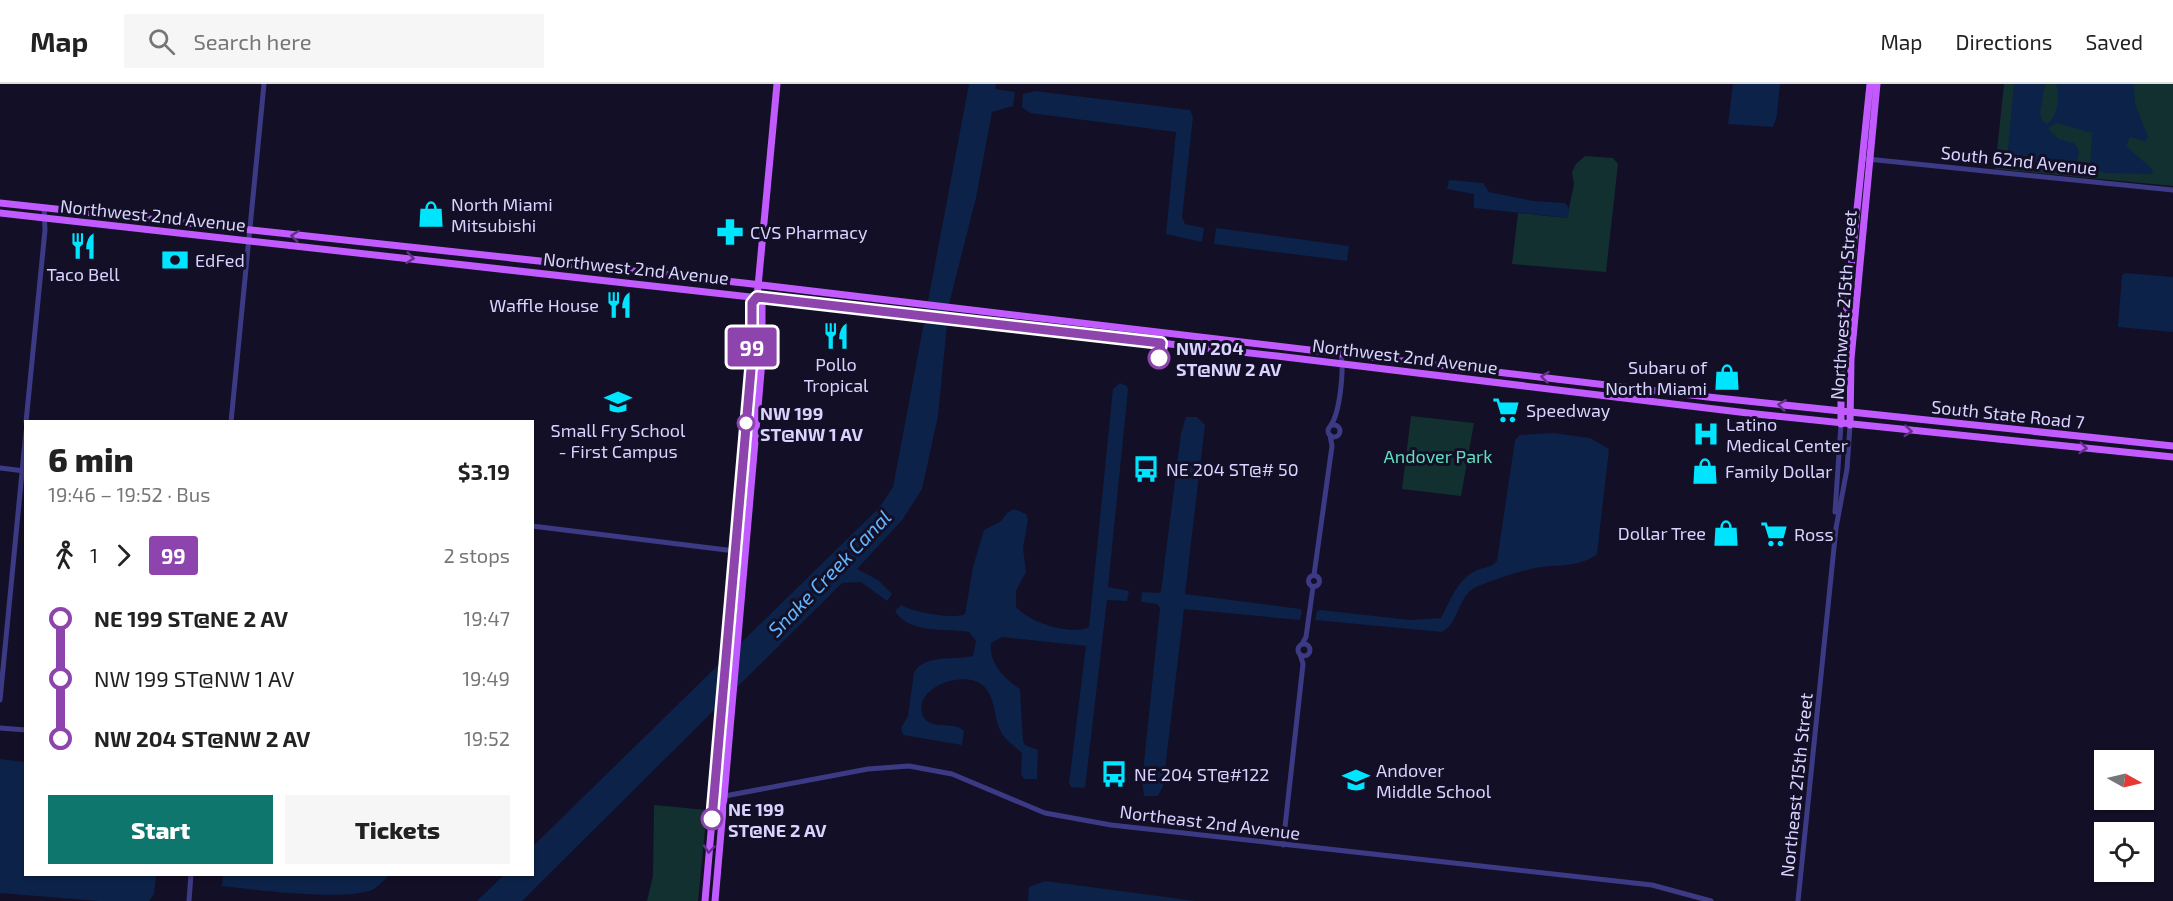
<!DOCTYPE html>
<html lang="en">
<head>
<meta charset="utf-8">
<style>
	body { margin:0; font-family:"Exo 2",sans-serif; background:#f6f6f6; color:#222; height:100vh; display:flex; flex-direction:column; font-size:22px; white-space:nowrap }
	* { box-sizing:border-box; margin:0 }
	p { font-size:20px; color:#767676 }
	.icon { flex:none; width:33px; height:33px; fill:none; stroke:currentColor; stroke-width:2; stroke-linecap:round; stroke-linejoin:round }
	.map { position:relative; flex:1; overflow:hidden }
	.details { position:absolute; left:24px; top:336px; width:510px; height:456px; display:flex; flex-direction:column; background:#fff; border-radius:0px; box-shadow:0 2px 4px #0004 }
	.details>* { flex:none }
	.badge { padding:0 12px; border-radius:4px; font-size:21px; line-height:39px }
	.needle { width:39px; rotate:98deg }
	.controls { position:absolute; left:2094px; top:666px; display:grid; gap:12px }
	.controls a { display:grid; place-items:center; width:60px; height:60px; border-radius:0px; background:#fff; box-shadow:0 2px 4px #0004; font-size:30px }
	.map>.badge { position:absolute; translate:-50% -50%; box-shadow:0 0 0 3px #fff }
	.legs { display:flex; align-items:center; gap:9px; height:66px; padding:0 24px; font-size:20px }
	.legs p { margin-inline-start:auto }
	.summary { display:flex; align-items:center; justify-content:space-between; height:102px; padding:0 24px }
	h1 { font-size:33px; font-weight:800; line-height:45px }
	.primary-button { display:flex; gap:12px; margin-top:auto; padding:12px 24px }
	.primary-button a { flex:1; height:69px; border-radius:0px; background:#0f766e; color:#fff; font-size:24px; font-weight:800; line-height:69px; text-align:center }
	.primary-button a+a { background:#f6f6f6; color:#222 }
	ul { padding:0 24px; list-style:none }
	li { display:flex; align-items:center; gap:21px; height:60px; font-size:22px }
	li i { display:grid; place-items:center; width:9px; height:100%; margin:0 8px; background:currentColor }
	li i::after { content:''; width:15px; height:15px; margin:-8px; border:4px solid; border-radius:50%; background:#fff }
	li p { margin-inline-start:auto }
	li:first-child i { background:linear-gradient(#0000 50%,currentColor 0) }
	li:last-child i { background:linear-gradient(currentColor 50%,#0000 0) }
	header { display:flex; align-items:center; gap:36px; box-sizing:border-box; height:84px; padding:0 30px; background:#fff; border-bottom:2px solid #e0e0e0 }
	header strong { font-size:28px }
	nav { display:flex; gap:33px; margin-inline-start:auto; font-size:21px }
	.search { width:420px; height:54px; background:#f6f6f6; display:flex; align-items:center; gap:15px; box-sizing:border-box; padding:0 21px; border-radius:0px; color:#767676; font-size:22px }
	.map>svg:first-child { display:block }
</style>
</head>
<body>
<header>
<strong>Map</strong>
<div class="search"><svg class="icon" aria-label="search" viewBox="0 0 24 24"><circle cx="10" cy="10" r="6"/><path d="M15 15l6 6"/></svg>Search here</div>
<nav><a>Map</a><a>Directions</a><a>Saved</a></nav>
</header>
<div class="map">
<svg width="2173" height="817" viewBox="0 0 2173 817">
	<rect width="100%" height="100%" fill="#130f26"/>
	<path fill="#12302f" d="M2004,0H2173V102L1995,85Z
		M1585,72L1613,74L1618,80L1606,188L1512,180L1518,129L1567,134L1574,100L1572,88L1576,80Z
		M1411,332L1474,339L1461,412L1402,405Z
		M654,721L707,726L698,817H647L653,792Z"/>
	<path fill="#0c2248" d="M969,0H996L995,5L1015,8L1013,22L992,28L976,114L949,220L938,332L922,405L903,435L857,485L878,496L892,510L887,517L861,498L842,499L522,817H477L504,791L532,790L533,762L879,424L893,403Z
		M1733,0H1780L1777,31L1773,43L1728,40Z
		M2014,0H2045L2040,29L2043,38L2047,40C2058,32 2060,13 2056,0H2134L2135,20L2148,53L2145,57L2130,53L2126,62L2152,85L2153,90L2106,89L2094,86L2090,80L2092,49L2057,39L2049,43L2050,47L2059,55L2074,59L2079,67L2077,78L2062,85L2010,76L2008,65Z
		M1035,7L1190,26L1193,33L1182,133L1185,140L1204,144L1202,158L1166,150L1176,48L1030,29L1022,23L1023,10Z
		M1449,96L1483,99L1489,108L1533,117L1565,119L1569,124L1568,134L1474,124V110L1447,105Z
		M1216,144L1349,162L1347,177L1214,160Z
		M2125,189L2173,193V248L2118,243L2122,191Z
		M1120,299L1127,302L1128,306L1108,503L1129,507L1127,517L1107,516L1085,704L1071,703L1069,699L1086,562L1002,553L991,559C989,580 1004,594 1020,605L1023,657L1025,661L1038,666L1037,695H1024L1021,690L1022,669C1014,662 1004,655 1000,646C993,631 996,611 981,600C962,586 912,604 923,632C930,647 954,636 964,647L962,661L903,651L901,644L908,632L914,588C927,569 954,577 973,572L976,557L969,548C945,544 909,550 895,527L901,521C914,528 952,536 965,530L973,483L984,446L1001,437L1007,429L1014,425L1026,430L1028,435L1023,464L1026,488L1016,507V523C1029,538 1070,552 1089,543L1113,305Z
		M1186,333H1197L1205,341L1185,510L1300,525L1302,527L1300,536L1184,525L1163,702L1158,712H1144L1142,697L1160,524L1157,520L1141,518L1142,508L1159,509L1161,507L1181,349Z
		M1553,349L1590,354L1609,365L1597,470C1579,484 1557,480 1535,484C1516,488 1497,495 1478,502C1457,510 1460,539 1442,548L1315,536L1317,527L1321,526L1410,536L1441,534C1450,518 1456,497 1475,487C1483,483 1491,484 1497,477L1515,356L1520,351Z
		M0,675L25,678L26,790L156,791L154,810L149,817H98L0,809Z
		M223,791V790L389,791C384,796 378,803 372,806C345,817 254,806 222,802Z
		M1045,797L1195,817H1028L1029,803Z"/>
	<g fill="none" stroke-linecap="round" stroke-linejoin="round">
		<path stroke="#3d3a85" stroke-width="5" d="M1867,75L2173,106
			M26,338L45,146L44,124
			M231,338L264,0
			M1331,341C1340,328 1344,286 1341,270
			M1328 347a6 6 0 1 1 12 0a6 6 0 1 1-12 0Z
			M0,384L25,387
			M1835,428L1841,340
			M532,442L743,468
			M1314,491L1332,362L1330,351
			M1308.5 497a5.5 5.5 0 1 1 11 0a5.5 5.5 0 1 1-11 0Z
			M1302,560L1306,553L1313,503
			M1298 566a6 6 0 1 1 12 0a6 6 0 1 1-12 0Z
			M0,616L26,347
			M0,644L26,646
			M714,714L868,685L909,682L952,690L1045,729L1111,741L1652,801L1711,817
			M1283,761L1303,580L1300,570
			M189,817L191,790
			M1798,817L1836,444L1847,385L1850,341"/>
		<path stroke="#c25bff" stroke-width="7" d="M0,119L744,199L1708,313L2173,362
			M0,129L1277,272L1756,330L2173,373
			M1841,340V280L1870,0
			M1850,341L1851,275L1877,0
			M705,817L752,274V219L757,213L777,0
			M715,817L762,277V220L757,213"/>
	</g>
	<defs><path id="oneway-chevron" d="M-2-3.5L2.5 0L-2 3.5" fill="none" stroke-width="1.6" stroke-linecap="round" stroke-linejoin="round" transform="scale(1.5)"/></defs>
	<g stroke="#623188">
		<use href="#oneway-chevron" transform="translate(295 152) rotate(-174)"/>
		<use href="#oneway-chevron" transform="translate(410 174) rotate(6)"/>
		<use href="#oneway-chevron" transform="translate(1545 293) rotate(-174)"/>
		<use href="#oneway-chevron" transform="translate(1782 321) rotate(-173)"/>
		<use href="#oneway-chevron" transform="translate(1908 347) rotate(5)"/>
		<use href="#oneway-chevron" transform="translate(2083 364) rotate(6)"/>
		<use href="#oneway-chevron" transform="translate(709 765) rotate(95)"/>
	</g>
	<g fill="none" stroke-linecap="round" stroke-linejoin="round">
		<defs>
			<path id="line-1" d="M712,735L752,274V219L757,213L1161,259L1159,274"/>
		</defs>
		<use href="#line-1" stroke="#fff" stroke-width="14"/>
		<use href="#line-1" stroke="#8e44ad" stroke-width="9"/>
	</g>
	<defs>
		<symbol id="shop-bare" viewBox="-9 -9 18 18"><path d="M-5-2.5h2.3a2.7 3.5 0 0 1 5.4 0H5L5.5 6h-11ZM-1.5-2.5h3a1.5 2.3 0 0 0-3 0Z" fill="#00e5ff" stroke="#130f26" stroke-width="2.5" paint-order="stroke"/></symbol>
		<symbol id="pharmacy-bare" viewBox="-9 -9 18 18"><path d="M-2-6h4v4h4v4h-4v4h-4v-4h-4v-4h4Z" fill="#00e5ff" stroke="#130f26" stroke-width="2.5" paint-order="stroke"/></symbol>
		<symbol id="restaurant-bare" viewBox="-9 -9 18 18"><path d="M-5-6h1v4h1v-4h1v4h1v-4h1v5L-1.5 .5V6h-2V.5L-5-1ZM5-6V6H3V1.5H1.5Q1.5-4 5-6Z" fill="#00e5ff" stroke="#130f26" stroke-width="2.5" paint-order="stroke"/></symbol>
		<symbol id="bank-bare" viewBox="-9 -9 18 18"><path d="M-6-4H6V4H-6ZM0-2.3a2.3 2.3 0 1 0 0 4.6a2.3 2.3 0 1 0 0-4.6Z" fill="#00e5ff" stroke="#130f26" stroke-width="2.5" paint-order="stroke"/></symbol>
		<symbol id="school-bare" viewBox="-9 -9 18 18"><path d="M0-5L7-2L0 1L-7-2ZM-4 1L0 2.5L4 1V4Q0 6-4 4Z" fill="#00e5ff" stroke="#130f26" stroke-width="2.5" paint-order="stroke"/></symbol>
		<symbol id="supermarket-bare" viewBox="-9 -9 18 18"><path d="M-6-5.5h2.5l.6 2H6L4.5 2H-2.5L-4.4-4H-6ZM-1.5 3.2a1.3 1.3 0 1 0 .1 0ZM3 3.2a1.3 1.3 0 1 0 .1 0Z" fill="#00e5ff" stroke="#130f26" stroke-width="2.5" paint-order="stroke"/></symbol>
		<symbol id="hospital-bare" viewBox="-9 -9 18 18"><path d="M-5-5h3v3.5h4V-5h3V5h-3V1.5h-4V5h-3Z" fill="#00e5ff" stroke="#130f26" stroke-width="2.5" paint-order="stroke"/></symbol>
		<symbol id="bus-bare" viewBox="-9 -9 18 18"><path d="M-5-6H5V4H4V6H2V4H-2V6H-4V4H-5ZM-3.5-4V0h7V-4ZM-3.5 1.2v1.5H-2V1.2ZM2 1.2v1.5H3.5V1.2Z" fill="#00e5ff" stroke="#130f26" stroke-width="2.5" paint-order="stroke"/></symbol>
	</defs>
	<g fill-rule="evenodd">
		<use href="#shop-bare" x="412" y="111" width="38" height="38"/>
		<use href="#pharmacy-bare" x="711" y="129" width="38" height="38"/>
		<use href="#restaurant-bare" x="64" y="143" width="38" height="38"/>
		<use href="#bank-bare" x="156" y="157" width="38" height="38"/>
		<use href="#restaurant-bare" x="600" y="202" width="38" height="38"/>
		<use href="#restaurant-bare" x="817" y="233" width="38" height="38"/>
		<use href="#shop-bare" x="1708" y="274" width="38" height="38"/>
		<use href="#school-bare" x="599" y="299" width="38" height="38"/>
		<use href="#supermarket-bare" x="1487" y="307" width="38" height="38"/>
		<use href="#hospital-bare" x="1687" y="331" width="38" height="38"/>
		<use href="#bus-bare" x="1127" y="366" width="38" height="38"/>
		<use href="#shop-bare" x="1686" y="368" width="38" height="38"/>
		<use href="#shop-bare" x="1707" y="430" width="38" height="38"/>
		<use href="#supermarket-bare" x="1755" y="431" width="38" height="38"/>
		<use href="#bus-bare" x="1095" y="671" width="38" height="38"/>
		<use href="#school-bare" x="1337" y="677" width="38" height="38"/>
	</g>
	<g fill="#fff" stroke="#8e44ad" stroke-width="3">
		<circle cx="1159" cy="274" r="10"/>
		<circle cx="746" cy="339" r="8"/>
		<circle cx="712" cy="735" r="10"/>
	</g>
	<g text-anchor="middle" dominant-baseline="central" stroke-width="6" stroke-linejoin="round" paint-order="stroke">
		<g font-size="18" fill="#d9d4ff" stroke="#130f26">
			<text transform="translate(2019 76) rotate(6)">South 62nd Avenue</text>
			<text transform="translate(153 131) rotate(6)">Northwest 2nd Avenue</text>
			<text transform="translate(636 184) rotate(6)">Northwest 2nd Avenue</text>
			<text transform="translate(1843 221) rotate(-86)">Northwest 215th Street</text>
			<text transform="translate(1405 272) rotate(7)">Northwest 2nd Avenue</text>
			<text transform="translate(2008 330) rotate(6)">South State Road 7</text>
			<text transform="translate(1796 701) rotate(-84)">Northeast 215th Street</text>
			<text transform="translate(1210 738) rotate(7)">Northeast 2nd Avenue</text>
		</g>
		<g font-size="18" fill="#d9d4ff" stroke="#130f26" text-anchor="start">
			<text x="451" y="120">North Miami<tspan x="451" dy="21">Mitsubishi</tspan></text>
			<text x="750" y="148">CVS Pharmacy</text>
			<text x="195" y="176">EdFed</text>
			<text x="83" y="190" text-anchor="middle">Taco Bell</text>
			<text x="599" y="221" text-anchor="end">Waffle House</text>
			<text x="836" y="280" text-anchor="middle">Pollo<tspan x="836" dy="21">Tropical</tspan></text>
			<text x="1707" y="283" text-anchor="end">Subaru of<tspan x="1707" dy="21">North Miami</tspan></text>
			<text x="1526" y="326">Speedway</text>
			<text x="1726" y="340">Latino<tspan x="1726" dy="21">Medical Center</tspan></text>
			<text x="618" y="346" text-anchor="middle">Small Fry School<tspan x="618" dy="21">- First Campus</tspan></text>
			<text x="1166" y="385">NE 204 ST@# 50</text>
			<text x="1725" y="387">Family Dollar</text>
			<text x="1706" y="449" text-anchor="end">Dollar Tree</text>
			<text x="1794" y="450">Ross</text>
			<text x="1376" y="686">Andover<tspan x="1376" dy="21">Middle School</tspan></text>
			<text x="1134" y="690">NE 204 ST@#122</text>
		</g>
		<g font-size="18" font-weight="bold" fill="#d9d4ff" stroke="#130f26" text-anchor="start">
			<text x="1176" y="264">NW 204<tspan x="1176" dy="21">ST@NW 2 AV</tspan></text>
			<text x="760" y="329">NW 199<tspan x="760" dy="21">ST@NW 1 AV</tspan></text>
			<text x="728" y="725">NE 199<tspan x="728" dy="21">ST@NE 2 AV</tspan></text>
		</g>
		<g font-size="18" fill="#5fe0c0" stroke="#130f26">
			<text x="1438" y="372">Andover Park</text>
		</g>
		<g font-size="20" font-style="italic" fill="#62b6ff" stroke="#130f26">
			<text transform="translate(829 489) rotate(-46)">Snake Creek Canal</text>
		</g>
	</g>
</svg>
<div class="controls">
<a><svg class="needle" viewBox="-14 -14 28 28"><path d="M0-13l5 13h-10z" fill="#e53935"/><path d="M0 13l5-13h-10z" fill="#767676"/></svg></a>
<a><svg class="icon" aria-label="locate" viewBox="0 0 24 24"><circle cx="12" cy="12" r="6"/><path d="M12 2v4M12 18v4M2 12h4M18 12h4"/></svg></a>
</div>
<b class="badge" style="left:752px;top:263px;background:#8e44ad;color:#fff">99</b>
<section class="details">
<div class="summary"><div><h1>6 min</h1><p>19:46 – 19:52 · Bus</p></div><b>$3.19</b></div>
<div class="legs"><svg class="icon" aria-label="walk" viewBox="0 0 24 24"><circle cx="13" cy="4" r="2"/><path d="M13 8l-2 6 4 7M11 14l-3 7M7 12l3-4h3l4 4"/></svg>1<svg class="icon" aria-label="forward" viewBox="0 0 24 24"><path d="M9 5l7 7-7 7"/></svg><b class="badge" style="background:#8e44ad;color:#fff">99</b><p>2 stops</p></div>
<ul>
<li><i style="color:#8e44ad"></i><b>NE 199 ST@NE 2 AV</b><p>19:47</p></li>
<li><i style="color:#8e44ad"></i><span>NW 199 ST@NW 1 AV</span><p>19:49</p></li>
<li><i style="color:#8e44ad"></i><b>NW 204 ST@NW 2 AV</b><p>19:52</p></li>
</ul>
<div class="primary-button"><a>Start</a><a>Tickets</a></div>
</section>
</div>
</body>
</html>
